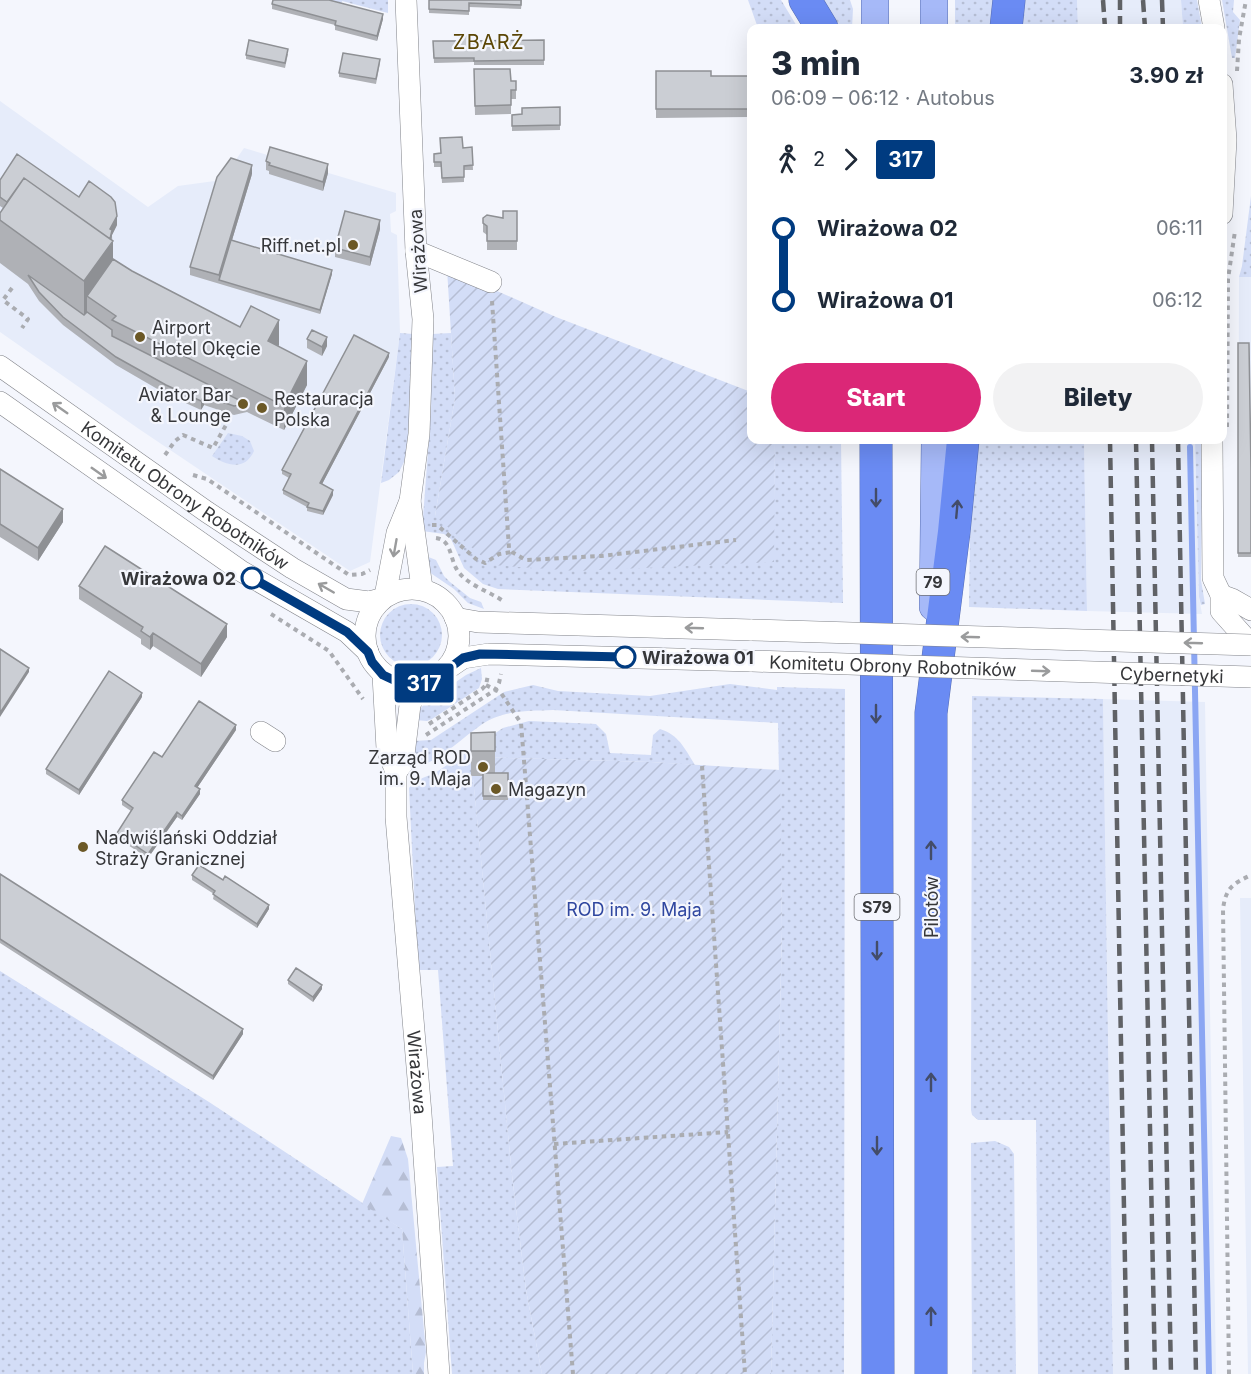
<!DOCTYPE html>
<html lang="pl">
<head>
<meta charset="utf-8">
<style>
	body { margin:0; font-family:Inter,sans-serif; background:#f2f2f3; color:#1f2937; height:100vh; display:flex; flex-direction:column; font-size:22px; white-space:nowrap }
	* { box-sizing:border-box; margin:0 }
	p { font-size:20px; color:#747a83 }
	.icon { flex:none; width:33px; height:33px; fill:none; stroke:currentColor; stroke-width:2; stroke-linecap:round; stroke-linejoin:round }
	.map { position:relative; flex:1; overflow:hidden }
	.sheet { position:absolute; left:747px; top:24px; width:480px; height:420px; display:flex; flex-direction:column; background:#fff; border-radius:12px; box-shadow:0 6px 24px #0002 }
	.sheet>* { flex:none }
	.badge { padding:0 12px; border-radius:4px; font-size:21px; line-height:39px }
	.map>.badge { position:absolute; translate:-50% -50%; box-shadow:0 0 0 3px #fff }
	.legs { display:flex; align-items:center; gap:9px; height:66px; padding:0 24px; font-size:20px }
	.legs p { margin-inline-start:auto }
	.summary { display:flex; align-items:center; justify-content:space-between; height:102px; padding:0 24px }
	h1 { font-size:33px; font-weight:800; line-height:45px }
	.button { display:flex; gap:12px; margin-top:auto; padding:12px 24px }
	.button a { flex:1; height:69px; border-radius:36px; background:#db2777; color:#fff; font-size:24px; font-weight:800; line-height:69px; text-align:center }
	.button a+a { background:#f2f2f3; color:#1f2937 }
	ul { padding:0 24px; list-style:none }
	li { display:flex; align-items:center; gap:21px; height:72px; font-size:22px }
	li i { display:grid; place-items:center; width:9px; height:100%; margin:0 8px; background:currentColor }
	li i::after { content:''; width:15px; height:15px; margin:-8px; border:4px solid; border-radius:50%; background:#fff }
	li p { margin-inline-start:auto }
	li:first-child i { background:linear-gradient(#0000 50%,currentColor 0) }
	li:last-child i { background:linear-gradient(currentColor 50%,#0000 0) }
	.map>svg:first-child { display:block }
</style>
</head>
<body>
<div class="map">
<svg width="1251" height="1374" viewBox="0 0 1251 1374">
	<defs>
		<pattern id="grass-dots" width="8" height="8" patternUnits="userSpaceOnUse" patternTransform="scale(1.5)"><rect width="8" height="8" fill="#d3ddf7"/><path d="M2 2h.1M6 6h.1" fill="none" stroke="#b6bed4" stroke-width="1.8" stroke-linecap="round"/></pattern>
		<pattern id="forest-firs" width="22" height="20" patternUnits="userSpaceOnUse" patternTransform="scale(1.5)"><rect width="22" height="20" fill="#d3ddf7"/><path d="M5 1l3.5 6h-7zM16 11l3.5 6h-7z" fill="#b6bed4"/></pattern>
		<pattern id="garden-furrows" width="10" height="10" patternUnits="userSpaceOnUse" patternTransform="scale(1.5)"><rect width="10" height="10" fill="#d3ddf7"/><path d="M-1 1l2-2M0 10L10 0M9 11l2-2" fill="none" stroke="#b6bed4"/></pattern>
	</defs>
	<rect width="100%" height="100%" fill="#f4f6fd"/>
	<path fill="#e6ecfa" d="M1077,0H1181L1183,28H1078Z
		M0,101L148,207L178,186L222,180L244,148L396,193V211L390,214L391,232L397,235L400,333L370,562L350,571L139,429L0,332Z
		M1239,277H1251V557H1238Z
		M1084,440H1195L1199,597L1202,614L1087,611Z
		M1103,699L1205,702L1216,1374H1113Z
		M1240,898H1251V1374H1248Z"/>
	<path fill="url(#grass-dots)" d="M312,0H388V13L342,1L341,8Z
		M748,0H781L798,28H758Z
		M819,0H850L853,9L852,28H834Z
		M955,0H997L994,28H955Z
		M1023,0H1077L1078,28H1020Z
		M1181,0H1197L1202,28H1183Z
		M1222,0H1234L1233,12L1240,20L1235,58H1232Z
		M1251,196V277H1239L1242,266Z
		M400,333L413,334L408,442L404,462L399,472L389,480L381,483Z
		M451,333L455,398L435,516L773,562L775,440H841L843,603L498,589L483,584L464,568L451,539L444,534L422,531L431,411L432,334Z
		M228,433L242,436L250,441L254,451C245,471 227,466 212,456Z
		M977,440H1084L1087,611L969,607L970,536Z
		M1195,440H1202L1201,580L1205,604L1201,605L1199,597Z
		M426,556L436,560L444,576L450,582L470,598L481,602L484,609L468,603L454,589L432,574L426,568Z
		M380 635a31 31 0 1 1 62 0a31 31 0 1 1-62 0Z
		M481,668L482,679L479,688L432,719L427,721L415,720L418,712L424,704L466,675Z
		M730,684L777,690V687L845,689L844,1374H771L782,930L778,723L553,710C528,711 502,710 481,725C462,738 445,756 423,765L412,757L414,741L431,740L504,692L533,685L558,691L650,696Z
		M972,696L1103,699L1113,1374H1038L1036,1120H978L972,1115L971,1110Z
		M529,721L596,724L606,734L610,753L651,755L653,735L660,729C679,735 685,749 695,765L651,762L471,757V777H473L512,1175L526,1290L542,1374H452L437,1167L453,1166L438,970H418L409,788L415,781L435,773L503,728Z
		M0,971L209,1102L402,1229L413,1374H0Z
		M995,1141L1009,1147L1014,1154L1016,1374H972L971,1143Z"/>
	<path fill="url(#forest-firs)" d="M391,1136L401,1138L408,1159L426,1352L424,1363V1374H413L402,1229L362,1204Z"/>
	<path fill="url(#garden-furrows)" d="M447,269L556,317L751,392L752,440H775L774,562L577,571L492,565L435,516L455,398Z
		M471,757L651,762L780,770L782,930L771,1374H542L526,1290L512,1175L473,778L471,777Z"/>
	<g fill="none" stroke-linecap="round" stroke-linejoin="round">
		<path stroke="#8ba6f3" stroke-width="6" d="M1190,447L1209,1374"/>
		<defs>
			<g id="minor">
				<path d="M1209,0L1214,28"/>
				<path d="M1222,84L1226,140L1222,214"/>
				<path d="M416,251L491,282"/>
				<path id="s1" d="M0,366L207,512L292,568L346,599L369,602L381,599"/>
				<path d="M0,402L241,571L347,632L368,652"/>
				<path d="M1212,440L1213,578L1221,595V611L1246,639L1251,642"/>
				<path d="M410,501L422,588"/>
				<circle cx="412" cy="636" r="47"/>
				<path d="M1221,595L1232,599L1251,610"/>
				<path d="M385,596L397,533L410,501L419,434L423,319L416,251L406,0"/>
				<path d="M455,618L478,622L752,630"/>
				<path d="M447,669L463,658L489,654L752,661"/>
				<path id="s2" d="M383,675L387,749L396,772V817L421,1114L439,1374"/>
				<path d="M261,732L275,741"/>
				<path d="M396,772L403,763L410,705L418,685"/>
			</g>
			<path id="major" d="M875,0V28
				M934,0V28
				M933,607L935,440"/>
			<path id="highway" d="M805,0L822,28
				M1006,28L1009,0
				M876,440L878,1374
				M931,1374V713L954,532L963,440"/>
		</defs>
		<use href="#minor" stroke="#82848a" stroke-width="22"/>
		<use href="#major" stroke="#586eb2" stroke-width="28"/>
		<use href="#highway" stroke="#586eb2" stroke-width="33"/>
		<path stroke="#aaacb1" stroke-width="4" stroke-dasharray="4.5 4.5" stroke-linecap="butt" d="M1237,71L1239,39L1246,0
			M12,288L3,300L28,319L22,328
			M492,301L509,548L512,552L526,560L601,556L736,540
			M1227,427L1228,279L1235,231
			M165,455L175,441L183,435L213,448L226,425L223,412
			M193,475L207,479L349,575L362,574L370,570
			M432,525H437L476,559L485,563L499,554L512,552
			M436,538C451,540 450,557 456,568C464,584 489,591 503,601
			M271,614L329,651L363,699
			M486,685L501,693L521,723L573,1374
			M429,724L482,689L486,685L488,675
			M426,735L495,690L499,683L501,674
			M702,766L745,1374
			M554,1144L728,1132
			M1229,1374L1223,909C1226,887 1233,884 1251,875"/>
		<use href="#minor" stroke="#fff" stroke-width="21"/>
		<use href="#major" stroke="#a6b9f8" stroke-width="27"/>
		<use href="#highway" stroke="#6a8bf3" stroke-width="32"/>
		<path stroke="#606266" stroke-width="4.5" stroke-dasharray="12 6" stroke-linecap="butt" d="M1103,0L1105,28
			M1143,0L1145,28
			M1162,0L1163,28
			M1120,28V0
			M1110,440L1127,1374
			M1136,440L1155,1374
			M1152,440L1171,1374
			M1178,440L1196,1374"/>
		<defs>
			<g id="minor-bridge">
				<path d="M752,630L1251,645"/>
				<path id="s3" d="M752,661L1251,677"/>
			</g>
		</defs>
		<use href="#minor-bridge" stroke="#82848a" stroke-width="22" stroke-linecap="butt"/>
		<use href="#minor-bridge" stroke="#fff" stroke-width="21"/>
	</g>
	<path fill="#afb1b6" d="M429,0H522L521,9L469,7V15L429,13Z
		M272,4L383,19L377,41L335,30V25L272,9Z
		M544,40V65H474V62L434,63L433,41Z
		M288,54L285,68L246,59V55Z
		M380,63L376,84L339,77V73Z
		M474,69L511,81H516V99H511V114L475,115Z
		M656,71L711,76H748V117L656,118Z
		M560,107V130L512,131V115L522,114Z
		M472,147L473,170H464V182L442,183L441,167H434V158L441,153L463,148Z
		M266,161L328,173L323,191L269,174V171L266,170Z
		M252,174L232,240L332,274L320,314L190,275V267Z
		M0,180L117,225L112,235L113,259L132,271L240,327L279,345L278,346L307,385L284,430L247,412L234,415L204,405L201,410L166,394L116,365L63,325L39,301L28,284L0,263V213L3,208L0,206Z
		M517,211V250H487V235L483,232V218H503Z
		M380,229L370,266L335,257V248Z
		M307,339L327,346L322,356L307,348Z
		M1238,343L1251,471V557H1238Z
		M389,357L322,484L333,495L323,515L307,511V507L283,494V490L289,478L282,474V470Z
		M0,469L63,522L38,561L0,537Z
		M79,586L227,637L201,677L153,646L150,650L141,644V639L79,599Z
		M142,697L79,795L46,774V769Z
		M236,730L197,788L200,794L182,820L177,817L148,858L117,838V833L131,811L122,805V800L162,757Z
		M495,732V773H508V800H483V776H471V733Z
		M0,874L243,1034L213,1080L0,943Z
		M192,875L223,880L269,909L257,928L213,899L214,894L192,880Z
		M288,980L322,989L313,1002L288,984Z"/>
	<path fill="#8e9094" d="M383,14V19L377,41V36Z
		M328,164V173L323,191V182Z
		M252,165V174L220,280H219V275Z
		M117,216V225L112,235L110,246L113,241V284L87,296V321L84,324V281Z
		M380,220V229L370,266V257Z
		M332,270V274L320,314V310Z
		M279,320V345L268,365V341Z
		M327,337V346L322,356V347Z
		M389,353V357L320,488V483Z
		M307,361V385L284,430V406Z
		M204,396V405L201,410V401Z
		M333,490V495L323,515V511Z
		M63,509V522L38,561V548Z
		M227,624V637L201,677V664Z
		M153,633V646L150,650V637Z
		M29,668V672L0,717V713Z
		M142,693V697L79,795V790Z
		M236,725V730L195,791V786Z
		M200,789V794L182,820V816Z
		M177,812V817L148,858V854Z
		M269,905V909L257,928V924Z
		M322,985V989L313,1002V997Z
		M243,1029V1034L213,1080V1076Z"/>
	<path fill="#cbced4" stroke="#8e9094" stroke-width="1.5" d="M273,0H329L383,14L377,36L335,25L336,21L272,4Z
		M429,0H521V5L469,3V11L429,9Z
		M462,36H467L468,41L544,40V60L474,61V58H434L433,41H462Z
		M249,40L288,49L285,63L246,55Z
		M343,53L380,59L376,79L339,73Z
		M474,69H510L511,81H516V90H511V105L475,106Z
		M656,71H711V76H748V109H656Z
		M560,107V125L512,126V115L522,114V108Z
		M462,137L463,148L472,147L473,165L464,166V177L442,178L441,162H434V154L441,153L440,138Z
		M270,147L328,164L323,182L269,165L270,163L266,161Z
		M17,154L79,197L89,181L111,197L115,202L117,216L110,229L112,230L110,239L24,178L7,202L0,197V180Z
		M231,158L252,165L219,275L190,267L217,177Z
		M24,178L113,241L84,281L0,220V213Z
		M345,211L380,220L370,257L335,248Z
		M503,211H517V241H487V226L483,223V218L487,215L503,218Z
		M231,240L332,270L320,310L219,280Z
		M113,259L132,271L240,327L251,306L279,320L268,341L307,361L284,406L112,320L116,316L87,296Z
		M28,275L84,315L87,312L112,330V336L247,404L234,406L204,396L201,401L166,385L116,357L63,317L39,292Z
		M312,330L327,337L322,347L307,339Z
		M354,335L389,353L320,483L333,490L323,511L307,507L309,503L283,490L291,474L282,470Z
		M1238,343H1249L1251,471V553H1238Z
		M0,469L63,509L38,548L0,524Z
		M105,546L227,624L201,664L153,633L150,637L141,631L143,627L79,586Z
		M0,649L29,668L0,713Z
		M109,671L142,693L79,790L46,769Z
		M199,701L236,725L195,786L200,789L182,816L177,812L148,854L117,833L133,808L122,800L154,752L162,757Z
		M495,732V751H471V733Z
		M483,773H508V796H483Z
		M199,865L223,880L225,876L269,905L257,924L213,894L215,891L192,875Z
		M0,874L243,1029L213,1076L0,939Z
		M296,968L322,985L313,997L288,980Z"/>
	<defs><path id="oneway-shaft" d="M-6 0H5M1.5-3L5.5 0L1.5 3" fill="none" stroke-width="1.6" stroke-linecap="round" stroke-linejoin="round" transform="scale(1.5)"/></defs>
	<g stroke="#9a9b9c">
		<use href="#oneway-shaft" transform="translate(60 408) rotate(-145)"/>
		<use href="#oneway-shaft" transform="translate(99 473) rotate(35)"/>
		<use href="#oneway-shaft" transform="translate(395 548) rotate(100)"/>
		<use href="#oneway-shaft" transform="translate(326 588) rotate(-150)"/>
		<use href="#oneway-shaft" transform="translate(694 628) rotate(-178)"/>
		<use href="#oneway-shaft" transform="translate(970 637) rotate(-178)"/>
		<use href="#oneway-shaft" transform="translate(1193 643) rotate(-178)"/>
		<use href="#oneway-shaft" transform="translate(1041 671) rotate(2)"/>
	</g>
	<g stroke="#434c68">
		<use href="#oneway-shaft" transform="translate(876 498) rotate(90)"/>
		<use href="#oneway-shaft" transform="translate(957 509) rotate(-85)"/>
		<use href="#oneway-shaft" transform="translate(876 714) rotate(90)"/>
		<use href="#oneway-shaft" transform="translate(931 850) rotate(-90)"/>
		<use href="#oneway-shaft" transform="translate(877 951) rotate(90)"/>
		<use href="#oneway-shaft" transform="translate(931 1082) rotate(-90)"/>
		<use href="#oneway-shaft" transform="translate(877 1146) rotate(90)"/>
		<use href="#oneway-shaft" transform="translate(931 1316) rotate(-90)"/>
	</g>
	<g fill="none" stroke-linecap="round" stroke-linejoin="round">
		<defs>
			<path id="line-1" d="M252,578L347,632L368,652L372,662L383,675L398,682L407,685L425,683L436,678L463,658L480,654L625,657"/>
		</defs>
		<use href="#line-1" stroke="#fff" stroke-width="14"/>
		<use href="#line-1" stroke="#003b80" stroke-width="9"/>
	</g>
	<g fill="#6b5826" stroke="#f4f6fd" stroke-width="2">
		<circle cx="353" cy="245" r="6"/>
		<circle cx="140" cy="337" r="6"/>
		<circle cx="243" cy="404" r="6"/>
		<circle cx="262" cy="408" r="6"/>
		<circle cx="483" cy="767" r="6"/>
		<circle cx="496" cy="789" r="6"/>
		<circle cx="83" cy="847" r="6"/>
	</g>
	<g fill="#fff" stroke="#003b80" stroke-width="3">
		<circle cx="252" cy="578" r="10"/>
		<circle cx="625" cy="657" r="10"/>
	</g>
	<g text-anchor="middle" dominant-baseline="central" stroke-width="4.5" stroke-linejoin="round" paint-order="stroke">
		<g fill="#f4f6fd" stroke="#6f7074" stroke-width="1.5">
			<rect x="916.5" y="569" width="33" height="26" rx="4.5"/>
			<rect x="854.5" y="894" width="45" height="26" rx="4.5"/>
		</g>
		<g font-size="16" font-weight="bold" fill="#36373a">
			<text x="933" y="582">79</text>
			<text x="877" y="907">S79</text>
		</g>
		<g font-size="18" fill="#36373a" stroke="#f4f6fd" text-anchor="start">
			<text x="341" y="245" text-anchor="end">Riff.net.pl</text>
			<text x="152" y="327">Airport<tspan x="152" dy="21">Hotel Okęcie</tspan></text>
			<text x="231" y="394" text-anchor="end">Aviator Bar<tspan x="231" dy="21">&amp; Lounge</tspan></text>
			<text x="274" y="398">Restauracja<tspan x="274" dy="21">Polska</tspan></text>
			<text x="471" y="757" text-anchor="end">Zarząd ROD<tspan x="471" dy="21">im. 9. Maja</tspan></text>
			<text x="508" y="789">Magazyn</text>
			<text x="95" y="837">Nadwiślański Oddział<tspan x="95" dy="21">Straży Granicznej</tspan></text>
		</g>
		<g font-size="18" fill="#36373a" stroke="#f4f6fd">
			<text transform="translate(418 251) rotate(-94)">Wirażowa</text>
			<text stroke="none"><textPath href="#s1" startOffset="226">Komitetu Obrony Robotników</textPath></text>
			<text stroke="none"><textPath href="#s3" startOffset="141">Komitetu Obrony Robotników</textPath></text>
			<text stroke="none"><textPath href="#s3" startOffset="420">Cybernetyki</textPath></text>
			<text transform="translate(931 907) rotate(-90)">Pilotów</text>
			<text stroke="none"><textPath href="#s2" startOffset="400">Wirażowa</textPath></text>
		</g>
		<g font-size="18" font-weight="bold" fill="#36373a" stroke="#f4f6fd" text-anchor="end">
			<text x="236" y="578">Wirażowa 02</text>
			<text x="642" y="657" text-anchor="start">Wirażowa 01</text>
		</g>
		<g font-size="18" fill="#3047a0" stroke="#f4f6fd">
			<text x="634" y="909">ROD im. 9. Maja</text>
		</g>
		<g font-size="20" letter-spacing="1.5" fill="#5b4605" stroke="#f4f6fd">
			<text x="489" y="42">ZBARŻ</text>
		</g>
	</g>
</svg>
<b class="badge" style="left:424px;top:683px;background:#003b80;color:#fff">317</b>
<section class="sheet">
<div class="summary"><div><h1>3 min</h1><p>06:09 – 06:12 · Autobus</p></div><b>3.90 zł</b></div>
<div class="legs"><svg class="icon" aria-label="walk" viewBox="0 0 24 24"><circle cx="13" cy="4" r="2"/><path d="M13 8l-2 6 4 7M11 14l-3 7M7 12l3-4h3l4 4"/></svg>2<svg class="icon" aria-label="forward" viewBox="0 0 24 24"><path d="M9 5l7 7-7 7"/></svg><b class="badge" style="background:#003b80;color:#fff">317</b></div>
<ul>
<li><i style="color:#003b80"></i><b>Wirażowa 02</b><p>06:11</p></li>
<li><i style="color:#003b80"></i><b>Wirażowa 01</b><p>06:12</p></li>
</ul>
<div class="button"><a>Start</a><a>Bilety</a></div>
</section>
</div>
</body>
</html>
